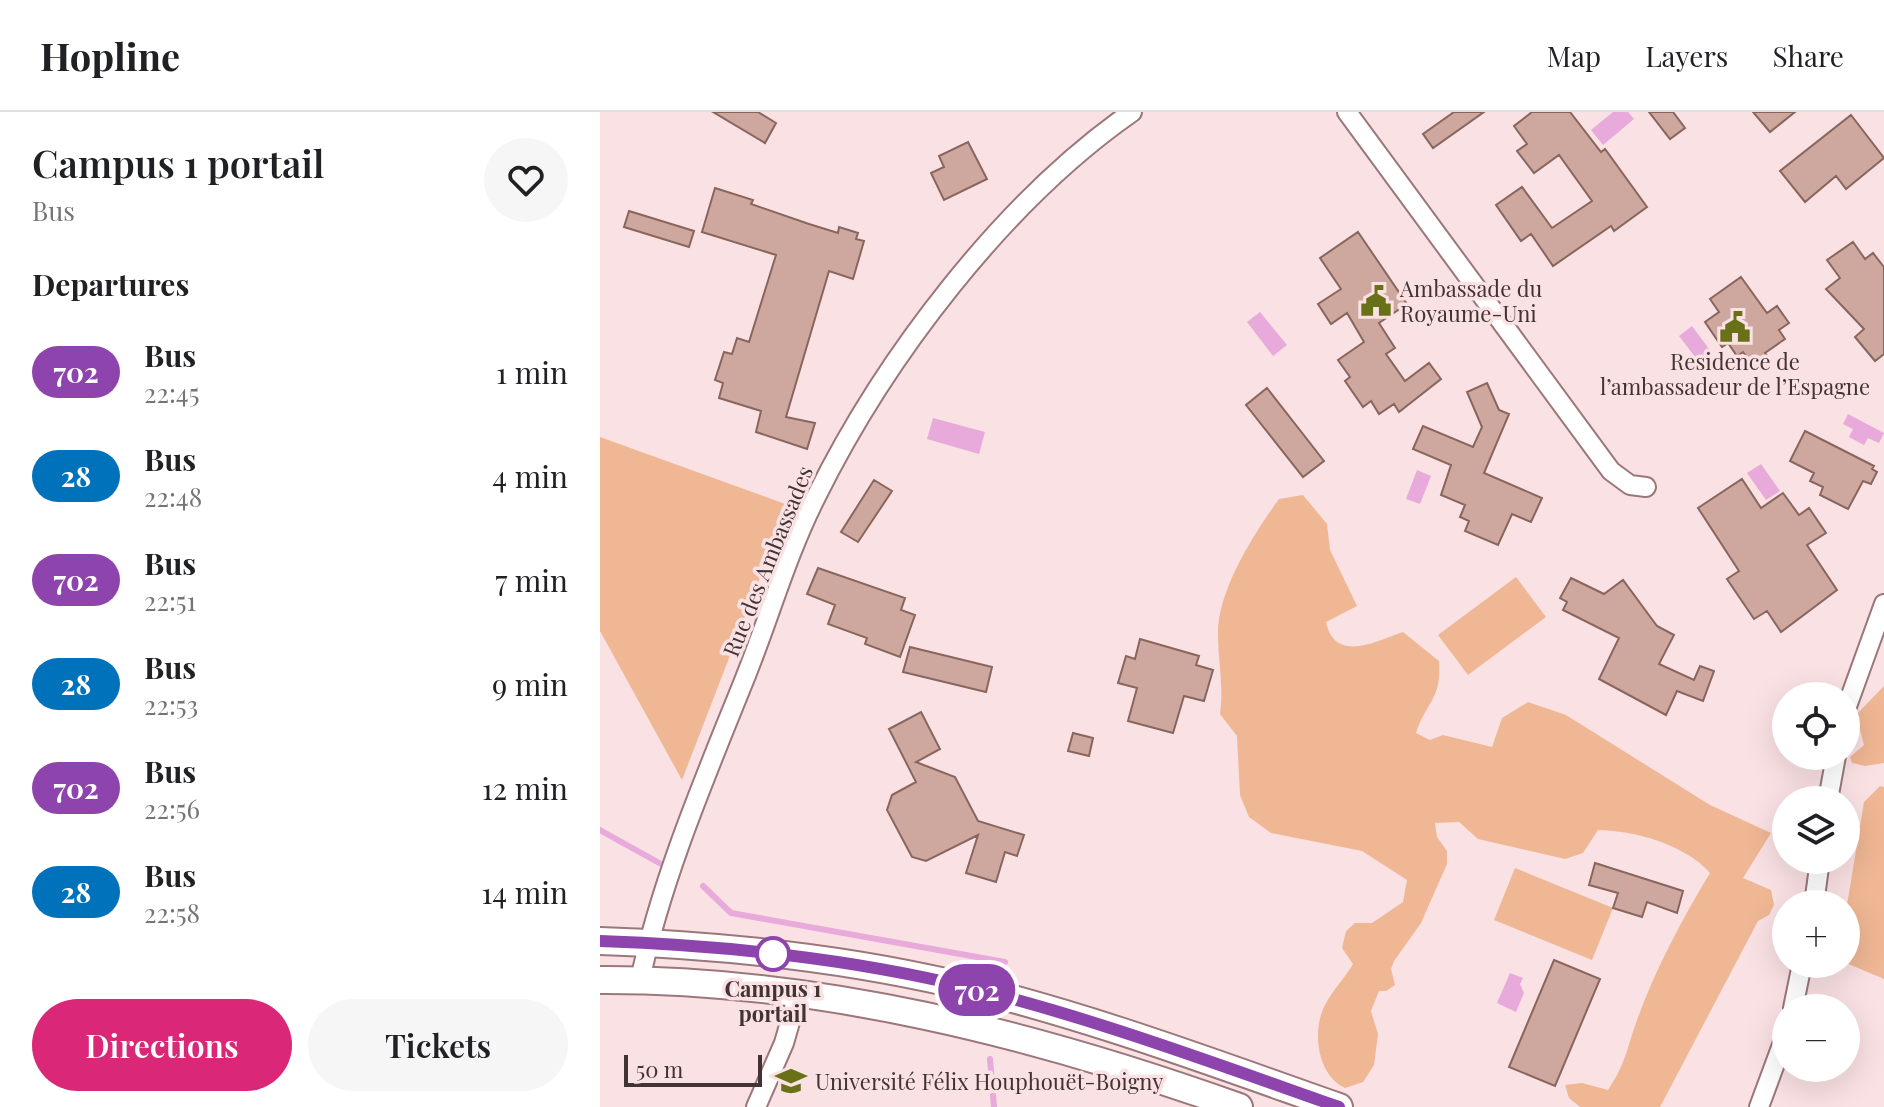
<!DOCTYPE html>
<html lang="en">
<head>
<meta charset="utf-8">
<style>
	body { margin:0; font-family:"Playfair Display",serif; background:#f6f6f6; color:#202124; height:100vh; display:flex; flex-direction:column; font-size:30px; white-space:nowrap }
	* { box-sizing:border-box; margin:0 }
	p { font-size:26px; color:#757577 }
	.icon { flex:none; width:44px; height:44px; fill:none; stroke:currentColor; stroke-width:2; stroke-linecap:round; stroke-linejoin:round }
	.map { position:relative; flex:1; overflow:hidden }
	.sheet { display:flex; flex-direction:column; background:#fff; width:600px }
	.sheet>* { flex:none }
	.badge { padding:0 16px; border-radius:26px; font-size:28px; line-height:52px }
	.fabs { position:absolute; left:1172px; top:570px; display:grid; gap:16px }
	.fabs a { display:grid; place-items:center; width:88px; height:88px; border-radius:50%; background:#fff; box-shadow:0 8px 32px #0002; font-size:40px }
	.scale { position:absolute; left:24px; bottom:20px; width:138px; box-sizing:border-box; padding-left:8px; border:4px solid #423334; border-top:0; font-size:22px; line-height:28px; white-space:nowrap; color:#423334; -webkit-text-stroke:6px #fae1e3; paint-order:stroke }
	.map>.badge { position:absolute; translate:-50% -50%; box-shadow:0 0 0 4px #fff }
	h2 { padding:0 32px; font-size:30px; line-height:72px }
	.round { display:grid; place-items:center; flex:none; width:84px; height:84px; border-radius:42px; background:#f6f6f6 }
	.head { display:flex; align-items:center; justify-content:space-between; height:136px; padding:0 32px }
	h1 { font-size:38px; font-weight:600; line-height:60px }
	.action { display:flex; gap:16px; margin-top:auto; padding:16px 32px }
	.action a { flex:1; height:92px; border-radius:48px; background:#db2777; color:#fff; font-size:32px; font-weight:600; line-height:92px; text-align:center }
	.action a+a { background:#f6f6f6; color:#202124 }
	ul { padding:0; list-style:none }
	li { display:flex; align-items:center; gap:24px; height:104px; padding:0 32px }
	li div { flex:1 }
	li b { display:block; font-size:30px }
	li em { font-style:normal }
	li .badge { min-width:88px; font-weight:700; text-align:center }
	header { display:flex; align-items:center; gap:48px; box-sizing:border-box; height:112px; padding:0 40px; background:#fff; border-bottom:2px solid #e0e0e0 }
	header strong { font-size:38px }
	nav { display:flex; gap:44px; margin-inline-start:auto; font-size:28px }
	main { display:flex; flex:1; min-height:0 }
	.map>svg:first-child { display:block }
</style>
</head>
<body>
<header>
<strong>Hopline</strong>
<nav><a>Map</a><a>Layers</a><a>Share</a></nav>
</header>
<main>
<section class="sheet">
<div class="head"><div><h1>Campus 1 portail</h1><p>Bus</p></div><a class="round"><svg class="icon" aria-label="heart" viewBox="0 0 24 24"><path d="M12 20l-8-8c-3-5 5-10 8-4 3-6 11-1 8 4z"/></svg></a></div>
<h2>Departures</h2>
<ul>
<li><span class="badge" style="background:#8e44ad;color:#fff">702</span><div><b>Bus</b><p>22:45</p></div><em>1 min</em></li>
<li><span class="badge" style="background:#0072bc;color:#fff">28</span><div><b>Bus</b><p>22:48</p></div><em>4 min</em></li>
<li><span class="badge" style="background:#8e44ad;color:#fff">702</span><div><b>Bus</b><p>22:51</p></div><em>7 min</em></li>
<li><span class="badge" style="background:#0072bc;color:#fff">28</span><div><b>Bus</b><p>22:53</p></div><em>9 min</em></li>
<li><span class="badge" style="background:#8e44ad;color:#fff">702</span><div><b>Bus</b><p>22:56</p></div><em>12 min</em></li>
<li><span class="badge" style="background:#0072bc;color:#fff">28</span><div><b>Bus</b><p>22:58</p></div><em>14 min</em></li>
</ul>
<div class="action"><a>Directions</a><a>Tickets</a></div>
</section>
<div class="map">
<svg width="1284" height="995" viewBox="0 0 1284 995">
	<rect width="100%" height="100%" fill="#fae1e3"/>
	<path fill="#efb794" d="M0,325L188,393L82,668L0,519Z
		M703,383L727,412L730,438L757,494L726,510C735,552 777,529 803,520L839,549C842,587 826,590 816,621L830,628L843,623L892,635L902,606L928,590L966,603L1110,693L1171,721L1143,766L1171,778L1174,793L1169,803L1158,809L1060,995H980L969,986L965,973L982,971L1008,978C1026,951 1026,939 1036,911C1054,860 1082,807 1110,761C1084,732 1036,719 998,718L983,741L965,747L878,727L859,710L835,711L837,725L847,739V752L821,811L794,849L791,857L795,873L786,879H779L771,899L778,922L774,953L763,970L745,976C718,964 711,920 725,893C732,879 745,866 753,852L742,836L746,819L755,811H772L803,790L807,768L762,739L671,721L649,705L640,683L637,624L620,602C624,574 618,550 618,522C617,479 655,420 679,387Z
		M916,465L946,505L868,563L838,523Z
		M1284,574V651L1265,654L1252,651L1250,645L1264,633L1256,603Z
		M1280,674L1284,675V867L1246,851V799L1264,690Z
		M915,756L1013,796L992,848L894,808Z"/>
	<path fill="#e7aadb" d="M1013,0H1028L1034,7L1003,33L991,18Z
		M660,200L687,233L673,244L647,210Z
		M1092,214L1112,241L1099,250L1079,224Z
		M1248,302L1284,321L1279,331L1268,326L1264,333L1249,325L1253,317L1243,312Z
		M333,306L385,320L379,342L327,327Z
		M1161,352L1180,379L1166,388L1147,361Z
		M817,358L831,364L820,392L806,387Z
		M910,861L923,866L920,872L924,881L916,900L897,891Z"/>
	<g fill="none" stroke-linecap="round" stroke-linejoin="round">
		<path stroke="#e7aadb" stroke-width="6" d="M0,718L61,752
			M103,774L131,801L405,850
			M390,947L394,995"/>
	</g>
	<path fill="#cea89f" stroke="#88665e" stroke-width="2" d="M113,0H158L176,11L165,31Z
		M854,0H884L833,36L823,22Z
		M932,0H970L1001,40L1005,37L1047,95L1014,119L1011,114L953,154L931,122L921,129L896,93L922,75L952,116L992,89L959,43L934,61L917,39L927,32L914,14Z
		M1049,0H1073L1085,16L1070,27Z
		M1153,0H1195L1170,20Z
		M1251,3L1284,46L1246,77L1236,64L1205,90L1180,59Z
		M368,30L387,67L344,88L331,61L344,55L339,44Z
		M115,76L153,88L151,92L209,112L238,121L239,115L258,121L256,127L264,129L253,167L229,159L186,305L215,311L207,337L156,320L161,299L119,286L123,271L115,268L124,240L132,242L137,226L149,230L176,143L102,120Z
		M29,99L94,119L89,135L24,115Z
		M758,120L807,192L779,211L795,236L786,242L805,269L829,251L841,267L799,300L794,292L779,302L771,289L763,295L745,269L750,265L738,248L764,230L747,201L731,212L718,192L741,177L720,146Z
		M1253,130L1265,147L1273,141L1284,155V242L1275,249L1255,225L1264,217L1226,177L1240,166L1227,148Z
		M1141,165L1167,201L1177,194L1189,211L1179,218L1185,227L1165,241L1168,245L1154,255L1143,240L1137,244L1128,231L1122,235L1105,210L1119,200L1110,187Z
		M887,271L899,298L909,302L884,361L942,386L931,410L912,402L898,433L865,419L869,409L860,405L865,393L841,383L851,353L813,337L823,314L873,335L882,315L867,280Z
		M667,276L724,349L703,365L646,293Z
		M1205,319L1274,354L1272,357L1277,360L1271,372L1263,369L1248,397L1220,383L1223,375L1210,369L1214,361L1190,349Z
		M1142,367L1161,396L1183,381L1199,403L1209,396L1226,421L1207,433L1237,478L1181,520L1167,499L1154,507L1127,467L1139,459L1098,396Z
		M274,368L292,379L258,430L241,420Z
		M218,456L305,486L301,498L315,503L300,545L265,532L267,526L228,512L235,493L207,482Z
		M971,466L1004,482L1023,468L1057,514L1074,523L1059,552L1094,568L1100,554L1114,559L1103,589L1077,579L1066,603L999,567L1019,526L963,498L967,490L960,486Z
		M540,527L599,544L596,553L613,558L604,589L584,584L573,621L528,609L537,576L518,571L526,544L535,547Z
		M310,535L392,555L386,580L303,560Z
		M321,600L340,637L316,650L355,665L378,709L424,723L417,744L405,740L396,770L366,761L378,723L326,749L312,745L287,698L292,683L316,670L289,617Z
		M473,621L493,626L489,644L468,639Z
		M995,751L1083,779L1077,801L1047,790L1042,805L1013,796L1018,781L989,773Z
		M954,848L1000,867L955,974L909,955Z"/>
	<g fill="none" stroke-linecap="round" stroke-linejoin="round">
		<defs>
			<path id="minor" d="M747,0L1011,359L1030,373L1046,375
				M1246,597L1284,492
				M1228,688L1236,644
				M1214,792L1220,748
				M40,868C62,766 104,668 143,571C168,510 186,444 216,385C285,245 404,89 532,0
				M1193,896L1202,852
				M156,995L184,931L199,879
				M1159,995L1186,922"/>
			<path id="secondary" d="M0,829C117,833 236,845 350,871C483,902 611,950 739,995
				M0,868C219,867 434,922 639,995"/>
		</defs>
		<use href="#minor" stroke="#9b777a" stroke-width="22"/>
		<use href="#secondary" stroke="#9b777a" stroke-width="30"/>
		<use href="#minor" stroke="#fff" stroke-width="18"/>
		<use href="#secondary" stroke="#fff" stroke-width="26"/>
	</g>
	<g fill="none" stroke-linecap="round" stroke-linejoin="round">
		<defs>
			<path id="line" d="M0,829C117,833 236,845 350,871C483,902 611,950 739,995"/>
		</defs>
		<use href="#line" stroke="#fff" stroke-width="18"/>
		<use href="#line" stroke="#8e44ad" stroke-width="12"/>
	</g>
	<defs>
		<symbol id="civic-bare" viewBox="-9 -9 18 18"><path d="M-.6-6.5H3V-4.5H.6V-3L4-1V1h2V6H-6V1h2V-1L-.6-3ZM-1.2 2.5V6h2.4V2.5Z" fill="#697118" stroke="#fae1e3" stroke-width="2.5" paint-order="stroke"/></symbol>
		<symbol id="university-bare" viewBox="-9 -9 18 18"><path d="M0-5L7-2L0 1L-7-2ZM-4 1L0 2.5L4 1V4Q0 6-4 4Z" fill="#697118" stroke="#fae1e3" stroke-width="2.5" paint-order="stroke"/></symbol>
	</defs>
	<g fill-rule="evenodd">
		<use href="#civic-bare" x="754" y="167" width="44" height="44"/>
		<use href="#civic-bare" x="1113" y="193" width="44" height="44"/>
		<use href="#university-bare" x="169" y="947" width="44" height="44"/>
	</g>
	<circle fill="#fff" stroke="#8e44ad" stroke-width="4" cx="173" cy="842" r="16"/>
	<g text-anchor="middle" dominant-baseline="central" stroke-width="7" stroke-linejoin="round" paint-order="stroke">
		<g font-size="22" fill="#423334" stroke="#fae1e3" text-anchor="start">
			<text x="800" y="176">Ambassade du<tspan x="800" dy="25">Royaume-Uni</tspan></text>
			<text x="1135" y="249" text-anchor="middle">Residence de<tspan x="1135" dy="25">l’ambassadeur de l’Espagne</tspan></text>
			<text x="215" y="969">Université Félix Houphouët-Boigny</text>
		</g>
		<g font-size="22" fill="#423334" stroke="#fae1e3">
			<text transform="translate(167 449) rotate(-68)">Rue des Ambassades</text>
		</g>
		<g font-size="22" font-weight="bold" fill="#423334" stroke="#fae1e3">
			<text x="173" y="876">Campus 1<tspan x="173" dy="25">portail</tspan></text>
		</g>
	</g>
</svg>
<div class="fabs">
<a><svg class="icon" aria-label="locate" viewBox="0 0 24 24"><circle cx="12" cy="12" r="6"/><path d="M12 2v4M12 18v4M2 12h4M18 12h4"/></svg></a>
<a><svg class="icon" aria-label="layers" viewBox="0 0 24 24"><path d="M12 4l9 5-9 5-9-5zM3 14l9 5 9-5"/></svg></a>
<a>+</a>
<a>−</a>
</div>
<div class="scale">50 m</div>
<b class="badge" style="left:377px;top:878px;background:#8e44ad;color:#fff">702</b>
</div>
</main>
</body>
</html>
